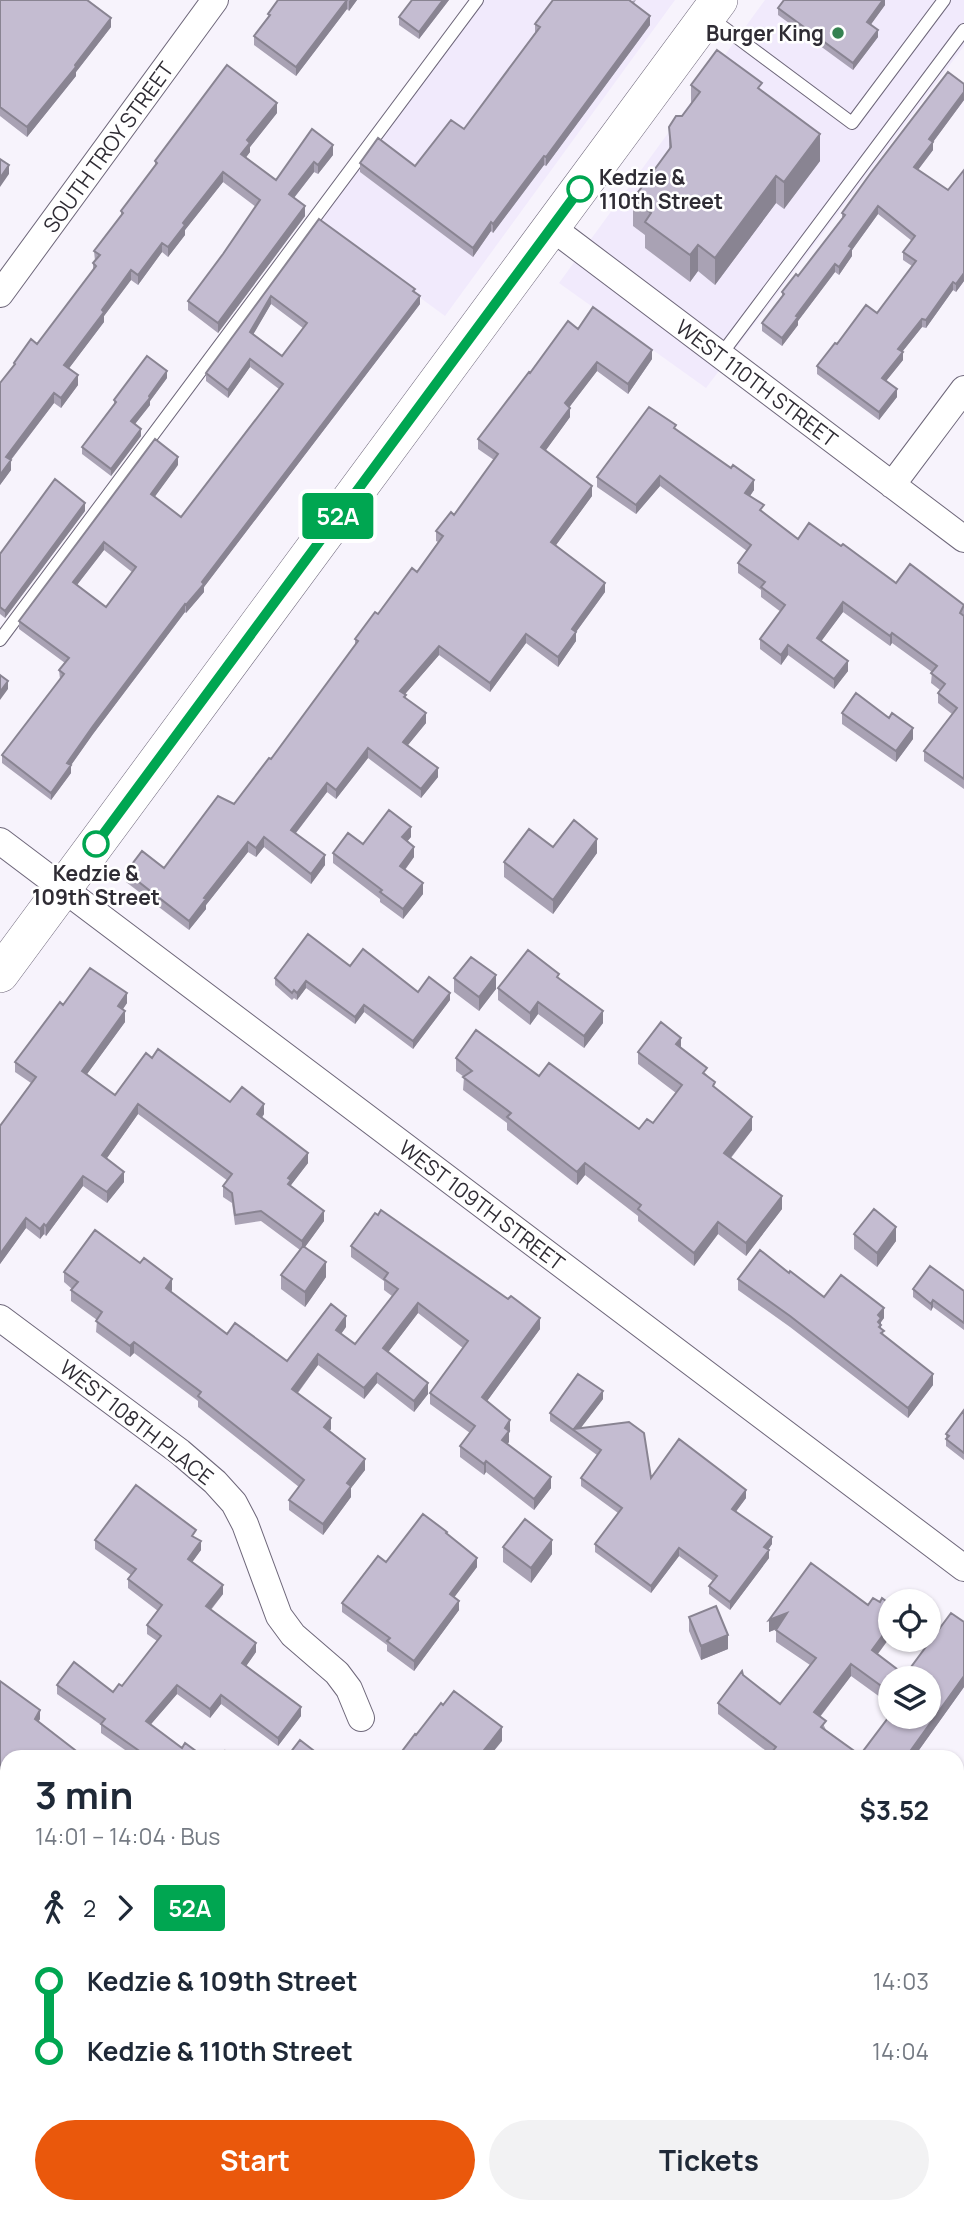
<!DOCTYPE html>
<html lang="en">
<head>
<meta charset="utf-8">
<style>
	body { margin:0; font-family:Manrope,sans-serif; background:#f2f2f3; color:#1f2937; height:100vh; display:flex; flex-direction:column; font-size:26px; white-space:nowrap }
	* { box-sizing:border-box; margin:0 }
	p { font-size:23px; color:#747a83 }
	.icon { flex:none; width:38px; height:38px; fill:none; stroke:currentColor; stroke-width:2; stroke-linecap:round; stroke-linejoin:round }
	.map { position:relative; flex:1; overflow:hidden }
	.side { position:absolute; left:0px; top:1750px; width:964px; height:464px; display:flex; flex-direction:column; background:#fff; border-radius:21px 21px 0 0; box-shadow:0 2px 5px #0004 }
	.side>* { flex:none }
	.badge { padding:0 14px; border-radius:5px; font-size:24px; line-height:46px }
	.tools { position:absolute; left:878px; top:1589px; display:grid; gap:14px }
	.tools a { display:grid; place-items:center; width:63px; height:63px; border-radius:50%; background:#fff; box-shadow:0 2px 5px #0004; font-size:35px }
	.map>.badge { position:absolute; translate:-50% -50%; box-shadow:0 0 0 4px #fff }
	.legs { display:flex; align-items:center; gap:10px; height:77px; padding:0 35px; font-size:23px }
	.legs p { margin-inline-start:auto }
	.headline { display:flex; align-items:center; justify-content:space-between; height:119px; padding:0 35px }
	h1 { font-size:38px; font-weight:700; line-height:52px }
	.primary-button { display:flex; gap:14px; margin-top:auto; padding:14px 35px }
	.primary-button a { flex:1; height:80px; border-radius:42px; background:#ea580c; color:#fff; font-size:28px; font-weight:700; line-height:80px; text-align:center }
	.primary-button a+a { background:#f2f2f3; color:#1f2937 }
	ul { padding:0 35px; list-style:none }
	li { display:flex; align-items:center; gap:24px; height:70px; font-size:26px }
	li i { display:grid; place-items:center; width:10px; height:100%; margin:0 9px; background:currentColor }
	li i::after { content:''; width:18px; height:18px; margin:-9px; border:5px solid; border-radius:50%; background:#fff }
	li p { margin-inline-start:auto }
	li:first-child i { background:linear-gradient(#0000 50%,currentColor 0) }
	li:last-child i { background:linear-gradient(currentColor 50%,#0000 0) }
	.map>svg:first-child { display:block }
</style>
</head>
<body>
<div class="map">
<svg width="964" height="2213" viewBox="0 0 964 2213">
	<rect width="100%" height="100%" fill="#f7f3fc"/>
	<path fill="#f1eafc" d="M471,0H675L445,316L310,217Z
		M765,0H964V46L706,388L559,283Z
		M964,1859V2213H698L703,2207H957V1868Z"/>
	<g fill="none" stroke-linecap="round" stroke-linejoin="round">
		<defs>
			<path id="service" d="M711,18L852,123L944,0
				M720,356L964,30
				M0,640L477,0"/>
			<path id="minor" d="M551,227L964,539
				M0,294L215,0
				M892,485L964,389
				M0,841L964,1568
				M0,1318L180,1452L215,1482L234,1503L245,1524L279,1616L293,1635L337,1673L349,1689L361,1718
				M957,1805L964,1795
				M0,1870L7,1875
				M450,2207L458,2213
				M652,2213L657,2207"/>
			<path id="secondary" d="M0,974L719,0"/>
		</defs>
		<use href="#service" stroke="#6e677a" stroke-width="14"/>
		<use href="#minor" stroke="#6e677a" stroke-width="28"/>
		<use href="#secondary" stroke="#6e677a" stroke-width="38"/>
		<use href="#service" stroke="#fff" stroke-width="12"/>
		<use href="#minor" stroke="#fff" stroke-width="26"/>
		<use href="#secondary" stroke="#fff" stroke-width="37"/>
	</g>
	<path fill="#a9a2b4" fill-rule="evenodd" d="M0,0L111,27L76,72V76L27,137L0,116Z
		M278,0H357L349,11L347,9L296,76L254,45V36L268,17V14Z
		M412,0H449L419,39L399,25V17Z
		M636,0L634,3L650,25L546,166L544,165L493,233L491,231L473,257L360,172V163L415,166L464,129L535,33V24Z
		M885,0V5L870,25L878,37L853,70L778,15V8Z
		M964,84V100L933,142V150L918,170L948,190L964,170V281L956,292L953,290L926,328L922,327L902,352L903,360L886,381L897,397L879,420L817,374V366L837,344L877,313L912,266L903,260V252L912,241L878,214L852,250V256L839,275L835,272L798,321V325L782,346L762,331V323L782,296V292L798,276L842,218V213Z
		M691,85L762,91L820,161L784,209L776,203L715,285L698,271L690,282L645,248V235L633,226V199L669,150V127L682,116L691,103Z
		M277,113L250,147V152L246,157L276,180L312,129L333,155L318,174L314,172L294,198L305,216L218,333L188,310V301L223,254L256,207L223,182L185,230V235L168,257L162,252L138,285L131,280L104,316V322L69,368L78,385L61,408L54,403L11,460V470L0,485L14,363L37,344L93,270V263L95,261L94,251L121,216V211L155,166V161Z
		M319,219L415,292L420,304L204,587V592L186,613L185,612L93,734L71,765V773L51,800L2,763V755L60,679L59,670L65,663L19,629V621L178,465L154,497L181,517L279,389L250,367L228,398L206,381V373ZM271,304L303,328L282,356L253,334ZM104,550L132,572L106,607L77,585Z
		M578,329L652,359L628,394L597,371L569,407L570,417L545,451L592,496L555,546L605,592L576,632V641L558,667L526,643L490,692L439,655L405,694L406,698L426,723L408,745L438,777L421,798L368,758L336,799L327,792L296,833L325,865L311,884L264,847L256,857L248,852L206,905V909L189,930L126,882V872L164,868L234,804L271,759L355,645V639L417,572L438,542L436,541V531L454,515L494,460L478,449V439L530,373Z
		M167,378L150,401V405L135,424L141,436L111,476L82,454V447L114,406V400Z
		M676,429L754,490L750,496L764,513L798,539L896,583L964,605V789L924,761V751L952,714L938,703V693L940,690L931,683L932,672L892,643L890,646L843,612L821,641L848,671L834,689L788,655L781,665L760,649V639L781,612L761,597V590L738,573V563L747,551L660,486L636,514L597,487V477Z
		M85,511L5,618L0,614V554Z
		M842,713L913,739L896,762L842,724Z
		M411,837L407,841L414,857L405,870L423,894L403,919L380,902V899L333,863V853L363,844Z
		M553,847L597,853L553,914L504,877V862Z
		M350,966L418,992L450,1000L413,1049L364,1012L355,1024L306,988L297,1000L294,998L292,1000L275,985V978Z
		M454,978L496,989L479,1011L454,992Z
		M559,978L603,1023L584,1048L538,1014L530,1025L498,1000V988Z
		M127,1003L123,1009L125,1022L87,1074L115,1095L152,1058L230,1102L264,1114L262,1118L308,1163L291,1185V1186L324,1221L305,1247L326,1277L305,1307L281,1289V1275L300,1250L261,1221L235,1225L232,1203L223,1197V1186L228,1181L138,1114L107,1158L124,1182L107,1203L83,1186L46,1236L44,1234L40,1239L26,1228L0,1264V1126L31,1083L15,1072V1062L63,1005Z
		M681,1048L707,1075L715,1088L752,1130L731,1158L782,1209L746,1256L718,1234L694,1266L638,1221V1216L585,1175L577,1185L507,1130V1123L463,1090L464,1077L456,1071V1058L539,1076L639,1129L653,1123L676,1093L638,1064V1052Z
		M854,1234L896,1241L877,1267L854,1249Z
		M351,1246L540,1329L487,1401L510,1431L509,1433V1442L507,1444L551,1488L534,1510L486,1472L484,1475L460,1457V1446L470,1433L430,1404V1393L463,1348L418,1313L388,1352L428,1394L414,1412L377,1383L364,1399L318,1365L298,1393L331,1429L330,1431L365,1470L351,1488V1497L323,1535L289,1510V1500L299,1487L198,1407V1401L134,1353L130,1357L96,1332L97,1320L71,1301V1290L72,1289L64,1282V1272L172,1290L171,1292L227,1334L287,1361L346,1327L341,1334L355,1344L392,1296L384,1290V1281L351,1257Z
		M789,1273L824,1297L884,1318L881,1322V1329L884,1335L933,1385L908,1418L790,1327L738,1290V1279Z
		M913,1289L964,1291V1330L933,1307L931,1311L913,1297Z
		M603,1399L580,1428L651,1478L746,1498L736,1511L772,1544L768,1550L769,1558L730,1610L709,1594V1586L713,1581L679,1556L651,1593L595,1552V1544L618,1513L581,1486V1478L597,1455L550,1421V1413Z
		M964,1410V1460L946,1446V1434Z
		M447,1534L477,1567L454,1597L459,1610L414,1671L387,1651V1645L342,1612V1603L386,1562Z
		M196,1538L201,1550L192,1562L223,1594L211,1610L256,1652L246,1666L301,1716L278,1746L221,1704L210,1718L177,1694L150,1725L182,1748L204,1757H135L101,1733V1725L57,1694V1685L113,1692L122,1686L157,1641L147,1634V1625L158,1611L128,1588V1579L131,1575L95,1549V1540Z
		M503,1547L552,1554L531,1583L503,1562Z
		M689,1617L728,1649L701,1660L689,1631Z
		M769,1620L877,1654L905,1675L964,1622V1687L914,1757L770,1754L718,1714V1703L743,1675L780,1704L810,1665L776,1642V1630L778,1628L769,1632ZM851,1676L891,1705V1678L929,1717L860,1755L826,1730L820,1717Z
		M0,1681L40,1719L7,1757V1791L0,1786Z
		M0,1947L7,1952V2007L3,2005L0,2009Z
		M7,2081V2111L0,2106V2091Z
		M0,2164H7V2200H0Z
		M723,2207H957L964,2213H731Z"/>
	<path fill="#898492" d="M347,0V9L296,76V67Z
		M350,0H357L349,11V1Z
		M443,0H449L419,39V32Z
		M883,0H885V5L867,30V22Z
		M650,16V25L546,166V157Z
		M111,18V27L76,72V76L27,137V127Z
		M878,30V37L853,70V63Z
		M964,92V100L933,142V150L914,175V167L929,139Z
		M277,103V113L250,147V152L241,164V154L247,140Z
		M820,134V161L784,209V182Z
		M333,145V155L318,174V165Z
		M544,156V165L493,233V224Z
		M314,162V172L289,204V194Z
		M9,165V174L0,187V178Z
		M223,172V182L185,230V235L168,257V247L183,223Z
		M776,176V203L715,285V258Z
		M305,206V216L218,333V323Z
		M878,206V214L852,250V256L839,275V267L849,246Z
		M491,222V231L473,257V248Z
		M162,243V252L138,285V275Z
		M698,245V271L690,282V255Z
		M835,264V272L798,321V325L782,346V338L796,316Z
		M131,270V280L104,316V322L64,375V365Z
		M964,273V281L956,292V284Z
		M953,282V290L926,328V320Z
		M271,296V304L250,340V332Z
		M420,296V304L204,587V592L186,613V605L202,582Z
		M922,319V327L898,357V349Z
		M652,350V359L628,394V384Z
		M903,352V360L882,386V378Z
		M250,359V367L228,398V390Z
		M597,362V371L565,413V403Z
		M167,371V378L150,401V405L131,429V421Z
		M78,375V385L61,408V398Z
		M897,389V397L879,420V412Z
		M54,393V403L6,466V457Z
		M570,408V417L541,457V447Z
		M141,429V436L111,476V469Z
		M178,457V465L151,502V494Z
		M11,460V470L0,485V475Z
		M660,476V486L636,514V505Z
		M754,480V490L745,503V493Z
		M592,486V496L551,552V542Z
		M85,503V511L5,618V611Z
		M104,542V550L73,590V582Z
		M605,583V592L576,632V641L558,667V657L572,629Z
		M843,602V612L817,647V638Z
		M185,604V612L93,734L67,771V763L93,726Z
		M892,633V643L890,646V636Z
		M526,634V643L490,692V683Z
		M788,645V655L781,665V655Z
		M439,646V655L400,700V691Z
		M848,661V671L834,689V679Z
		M8,681V689L0,700V692Z
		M426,713V723L403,751V742Z
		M913,728V739L896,762V751Z
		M368,748V758L336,799V790Z
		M71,765V773L51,800V793Z
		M438,768V777L421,798V789Z
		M327,783V792L291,839V830Z
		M411,827V837L402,848V837Z
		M264,837V847L256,857V848Z
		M597,839V853L553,914V900Z
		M248,842V852L206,905V909L189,930V921L204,898Z
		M414,847V857L400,876V866Z
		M325,855V865L311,884V874Z
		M423,883V894L403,919V909Z
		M496,975V989L479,1011V997Z
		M306,981V988L297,1000V993Z
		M127,993V1003L118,1016V1006Z
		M450,993V1000L413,1049V1041Z
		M538,1002V1014L530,1025V1013Z
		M364,1005V1012L355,1024V1017Z
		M125,1011V1022L82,1081V1071Z
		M603,1011V1023L584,1048V1036Z
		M681,1038V1050L676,1044Z
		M138,1104V1114L102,1165V1155Z
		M264,1104V1114L257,1124V1114Z
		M752,1117V1130L724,1166V1153Z
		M308,1153V1163L291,1185V1190L288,1194V1178Z
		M585,1163V1175L577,1185V1172Z
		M124,1172V1182L107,1203V1192Z
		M83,1176V1186L46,1236V1226Z
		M782,1196V1209L746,1256V1243Z
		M324,1211V1221L302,1251V1241Z
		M26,1218V1228L0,1264V1254Z
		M718,1222V1234L694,1266V1253Z
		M44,1224V1234L40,1239V1229Z
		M896,1227V1241L877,1267V1253Z
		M326,1262V1277L305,1307V1292Z
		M172,1279V1290L166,1299V1288Z
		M933,1300V1307L931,1311V1304Z
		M418,1303V1313L383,1359V1348Z
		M884,1308V1318L881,1322V1335L878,1333V1315Z
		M346,1316V1327L336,1341V1330Z
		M540,1318V1329L482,1408V1397Z
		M134,1342V1353L130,1357V1346Z
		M318,1354V1365L292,1400V1389Z
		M377,1373V1383L364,1399V1388Z
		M933,1374V1385L908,1418V1408Z
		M428,1383V1394L414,1412V1401Z
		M603,1391V1399L577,1433L574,1429Z
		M331,1418V1429L324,1438V1427Z
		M510,1420V1431L509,1433V1442L502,1451V1440L505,1428Z
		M365,1459V1470L351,1488V1497L323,1535V1524L347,1483Z
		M486,1461V1472L484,1475V1464Z
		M551,1477V1488L534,1510V1499Z
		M746,1490V1498L732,1517V1509Z
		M772,1537V1544L764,1555V1547Z
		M552,1540V1554L531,1583V1568Z
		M201,1541V1550L188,1568V1559Z
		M679,1548V1556L651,1593V1586Z
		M769,1550V1558L730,1610V1602Z
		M477,1558V1567L450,1603V1594Z
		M223,1585V1594L206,1615V1606Z
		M459,1601V1610L414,1671V1661Z
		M787,1613V1625L769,1632V1620Z
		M891,1624V1636L872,1662V1650Z
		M728,1635V1649L701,1660V1646Z
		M256,1643V1652L242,1672V1663Z
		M851,1664V1676L814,1724V1712Z
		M964,1676V1687L914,1757H906Z
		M177,1685V1694L146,1730V1721Z
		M221,1695V1704L210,1718V1709Z
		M301,1707V1716L278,1746V1738Z
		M40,1710V1719L35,1728V1719Z
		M502,1727V1741L489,1757H481V1754Z
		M3,1995V2005L0,2009V1999Z
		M186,2207H193L189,2213H181Z"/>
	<path fill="#c4bcd1" stroke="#898492" stroke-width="2" fill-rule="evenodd" d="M0,0H87L111,18L75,65L76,67L27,127L0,107Z
		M278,0H347L296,67L254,36L270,15L268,14Z
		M412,0H443L419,32L399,17Z
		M553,0H629L650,16L546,157L544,156L493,224L491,222L473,248L360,163L378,138L415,166L451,120L464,129L540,27L535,24Z
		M784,0H883L867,22L878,30L853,63L778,8Z
		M717,50L762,83L758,88L820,134L784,182L776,176L715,258L698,245L690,255L645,222L651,213L633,199L671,147L669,127L676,116H682L700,92L691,85Z
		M227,65L277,103L247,140L250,143L241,154L276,180L312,129L333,145L318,165L314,162L289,194L305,206L218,323L188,301L223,254L260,200L223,172L183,223L185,225L168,247L162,243L138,275L131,270L102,310L104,312L64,365L78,375L61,398L54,393L6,457L11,460L0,475V383L15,364L14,363L31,339L37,344L96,266L93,263L100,255L94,251L123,213L121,211L157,163L155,161Z
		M948,72L964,84V92L929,139L933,142L914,167L948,190L964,170V273L956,284L953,282L926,320L922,319L898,349L903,352L882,378L897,389L879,412L817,366L835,343L837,344L866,305L877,313L916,261L903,252L915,236L878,206L849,246L852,248L839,267L835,264L796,316L798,317L782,338L762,323L784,294L782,292L796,274L798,276L845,215L842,213L870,174Z
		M0,159L9,165L0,178Z
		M319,219L415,289L413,291L420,296L202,582L204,584L186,605L185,604L93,726L67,763L71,765L51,793L2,755L64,674L59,670L69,658L19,621L155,439L178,457L151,494L181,517L283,384L250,359L228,390L206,373ZM271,296L307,323L282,356L250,332ZM104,542L136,567L106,607L73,582Z
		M593,307L652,350L628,384L597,362L565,403L570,408L541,447L592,486L551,542L605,583L572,629L576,632L558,657L526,634L490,683L439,646L400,691L406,695L404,697L426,713L403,742L438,768L421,789L368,748L336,790L327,783L291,830L325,855L311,874L264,837L256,848L248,842L204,898L206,899L189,921L126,872L142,851L164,868L218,796L234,804L269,758L271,759L358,641L355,639L375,612L378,614L412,568L417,572L443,536L436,531L451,512L454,515L498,454L478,439L529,372L530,373L568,321L578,329Z
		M147,356L167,371L149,396L150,398L131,421L141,429L111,469L82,447L116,402L114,400Z
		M649,407L676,425L674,428L731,468L733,465L754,480L745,493L764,505L760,510L798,539L809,523L841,546L843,544L896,583L910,564L964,605L960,613L964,616V779L924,751L957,708L938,693L945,684L931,673L937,666L892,633L890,636L843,602L817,638L848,661L834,679L788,645L781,655L760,639L785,605L761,587L765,582L738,563L751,545L660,476L636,505L597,477Z
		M55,479L85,503L5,611L0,607V554Z
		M0,675L8,681L0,692Z
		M856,693L889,718L892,713L913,728L896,751L842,713Z
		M389,810L411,827L402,837L414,847L400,866L423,883L403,909L380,892L382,890L333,853L348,833L363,844Z
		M574,820L597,839L553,900L504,862L529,829L553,847Z
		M308,934L350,966L363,949L418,992L429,977L450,993L413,1041L364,1005L355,1017L306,981L297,993L294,990L292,993L275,978Z
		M528,950L559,974L557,977L603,1011L584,1036L538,1002L530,1013L498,988Z
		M471,957L496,975L479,997L454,978Z
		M90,968L127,993L118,1006L125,1011L82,1071L115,1095L146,1053L152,1058L158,1049L230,1102L242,1087L264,1104L257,1114L308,1153L288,1178L291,1180L288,1184L324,1211L302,1241L261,1211L235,1215L232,1193L223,1186L232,1174L138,1104L102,1155L124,1172L107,1192L83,1176L46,1226L44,1224L40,1229L26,1218L0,1254V1126L36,1077L15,1062L60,1002L63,1005Z
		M661,1022L681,1038L676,1044L707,1068L703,1073L715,1082L713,1086L752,1117L724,1153L782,1196L746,1243L718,1222L694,1253L638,1209L641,1205L585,1163L577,1172L507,1117L511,1113L463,1077L472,1071L456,1058L476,1030L539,1076L549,1063L639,1129L647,1119L653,1123L682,1085L638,1052Z
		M874,1209L896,1227L877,1253L854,1234Z
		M381,1210L508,1299L511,1296L540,1318L482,1397L510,1420L505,1428L509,1431L502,1440L551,1477L534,1499L486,1461L484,1464L460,1446L475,1426L430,1393L468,1341L418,1303L383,1348L428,1383L414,1401L377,1373L364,1388L318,1354L292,1389L331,1418L324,1427L365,1459L347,1483L351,1486L323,1524L289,1500L304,1480L198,1396L201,1392L134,1342L130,1346L96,1321L102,1312L71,1290L78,1282L64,1272L95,1230L140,1263L144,1258L172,1279L166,1288L227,1334L235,1323L287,1361L331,1304L346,1316L336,1330L355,1344L398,1289L384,1279L388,1273L351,1246L375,1213L378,1215Z
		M303,1246L326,1262L305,1292L281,1275Z
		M760,1250L789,1273L790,1271L824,1297L841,1275L884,1308L878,1315L881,1318L878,1322L881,1325L879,1327L884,1331L881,1333L933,1374L908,1408L790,1316L738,1279Z
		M930,1266L964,1291V1323L933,1300L931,1304L913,1289Z
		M578,1374L603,1391L574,1429L629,1422L644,1433L651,1478L679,1439L746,1490L732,1509L772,1537L764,1547L769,1550L730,1602L709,1586L717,1576L679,1548L651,1586L595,1544L622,1508L581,1478L601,1450L550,1413Z
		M964,1410V1453L946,1439L949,1436L946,1434Z
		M136,1485L196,1530L192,1536L201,1541L188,1559L223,1585L206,1606L256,1643L242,1663L301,1707L278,1738L221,1695L210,1709L177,1685L146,1721L182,1748L185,1743L204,1757H148L101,1724L105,1719L57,1685L74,1662L113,1692L119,1684L122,1686L161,1636L147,1625L162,1605L128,1579L136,1569L95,1540Z
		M423,1514L447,1532L446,1533L477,1558L450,1594L459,1601L414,1661L387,1641L390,1638L342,1603L378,1556L386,1562Z
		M525,1519L552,1540L531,1568L503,1547Z
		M811,1563L868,1605L873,1598L880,1602L882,1598L891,1605V1624L872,1650L905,1675L951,1613L964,1622V1676L906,1757H768L776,1747L718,1703L742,1671L743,1675L780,1704L816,1658L776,1630L787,1613L769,1620ZM851,1664L891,1693V1678H929V1717H891V1714L860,1755L821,1727L826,1721L814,1712Z
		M716,1606L728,1635L701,1646L689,1617Z
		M0,1681L40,1710L35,1719L84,1757H7V1782L0,1777Z
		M454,1691L502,1727L481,1754L485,1757H404V1756L400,1754L415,1734L416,1735L441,1703L443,1705Z
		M300,1740L322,1757H287Z
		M225,1751L232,1757H220Z
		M0,1947L7,1952V1997L3,1995L0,1999Z
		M7,2081V2104L0,2099V2091Z
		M964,2084V2213H742L734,2207H957V2093Z
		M0,2164H7V2193H0Z
		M30,2207H50L61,2213H27Z
		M154,2207H186L181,2213H150V2212Z
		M276,2207H350L358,2213H271Z"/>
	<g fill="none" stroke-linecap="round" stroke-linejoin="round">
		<defs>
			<path id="line-1" d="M96,844L580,189"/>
		</defs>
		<use href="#line-1" stroke="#fff" stroke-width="16"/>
		<use href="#line-1" stroke="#00a651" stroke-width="10"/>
	</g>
	<circle fill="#358251" stroke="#fff" stroke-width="2.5" cx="838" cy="33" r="7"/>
	<g fill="#fff" stroke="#00a651" stroke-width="3.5">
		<circle cx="580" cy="189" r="12"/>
		<circle cx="96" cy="844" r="12"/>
	</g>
	<g text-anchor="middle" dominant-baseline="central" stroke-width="5" stroke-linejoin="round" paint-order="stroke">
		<g font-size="21" font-weight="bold" fill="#2f2c34" stroke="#fff" text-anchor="end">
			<text x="824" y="33">Burger King</text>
		</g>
		<g font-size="21" fill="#2f2c34" stroke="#fff">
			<text transform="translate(108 147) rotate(-54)">SOUTH TROY STREET</text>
			<text transform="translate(757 383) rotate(37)">WEST 110TH STREET</text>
			<text transform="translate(482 1205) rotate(37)">WEST 109TH STREET</text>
			<text transform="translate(137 1422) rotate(38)">WEST 108TH PLACE</text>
		</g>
		<g font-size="21" font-weight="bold" fill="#2f2c34" stroke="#fff" text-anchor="start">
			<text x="599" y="177">Kedzie &amp;<tspan x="599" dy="24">110th Street</tspan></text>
			<text x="96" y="873" text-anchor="middle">Kedzie &amp;<tspan x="96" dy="24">109th Street</tspan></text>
		</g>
	</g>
</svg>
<div class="tools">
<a><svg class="icon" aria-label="locate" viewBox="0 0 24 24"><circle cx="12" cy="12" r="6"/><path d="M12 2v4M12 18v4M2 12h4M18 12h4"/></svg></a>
<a><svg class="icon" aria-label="layers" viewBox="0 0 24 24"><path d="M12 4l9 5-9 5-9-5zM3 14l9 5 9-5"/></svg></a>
</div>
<b class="badge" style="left:338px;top:516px;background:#00a651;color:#fff">52A</b>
<section class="side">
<div class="headline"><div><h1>3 min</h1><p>14:01 – 14:04 · Bus</p></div><b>$3.52</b></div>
<div class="legs"><svg class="icon" aria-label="walk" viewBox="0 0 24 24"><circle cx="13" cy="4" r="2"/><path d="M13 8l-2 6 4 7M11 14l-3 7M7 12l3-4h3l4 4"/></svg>2<svg class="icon" aria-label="forward" viewBox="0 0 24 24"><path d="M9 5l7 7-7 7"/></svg><b class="badge" style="background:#00a651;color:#fff">52A</b></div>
<ul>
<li><i style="color:#00a651"></i><b>Kedzie &amp; 109th Street</b><p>14:03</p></li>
<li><i style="color:#00a651"></i><b>Kedzie &amp; 110th Street</b><p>14:04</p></li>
</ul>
<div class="primary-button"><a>Start</a><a>Tickets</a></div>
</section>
</div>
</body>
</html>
